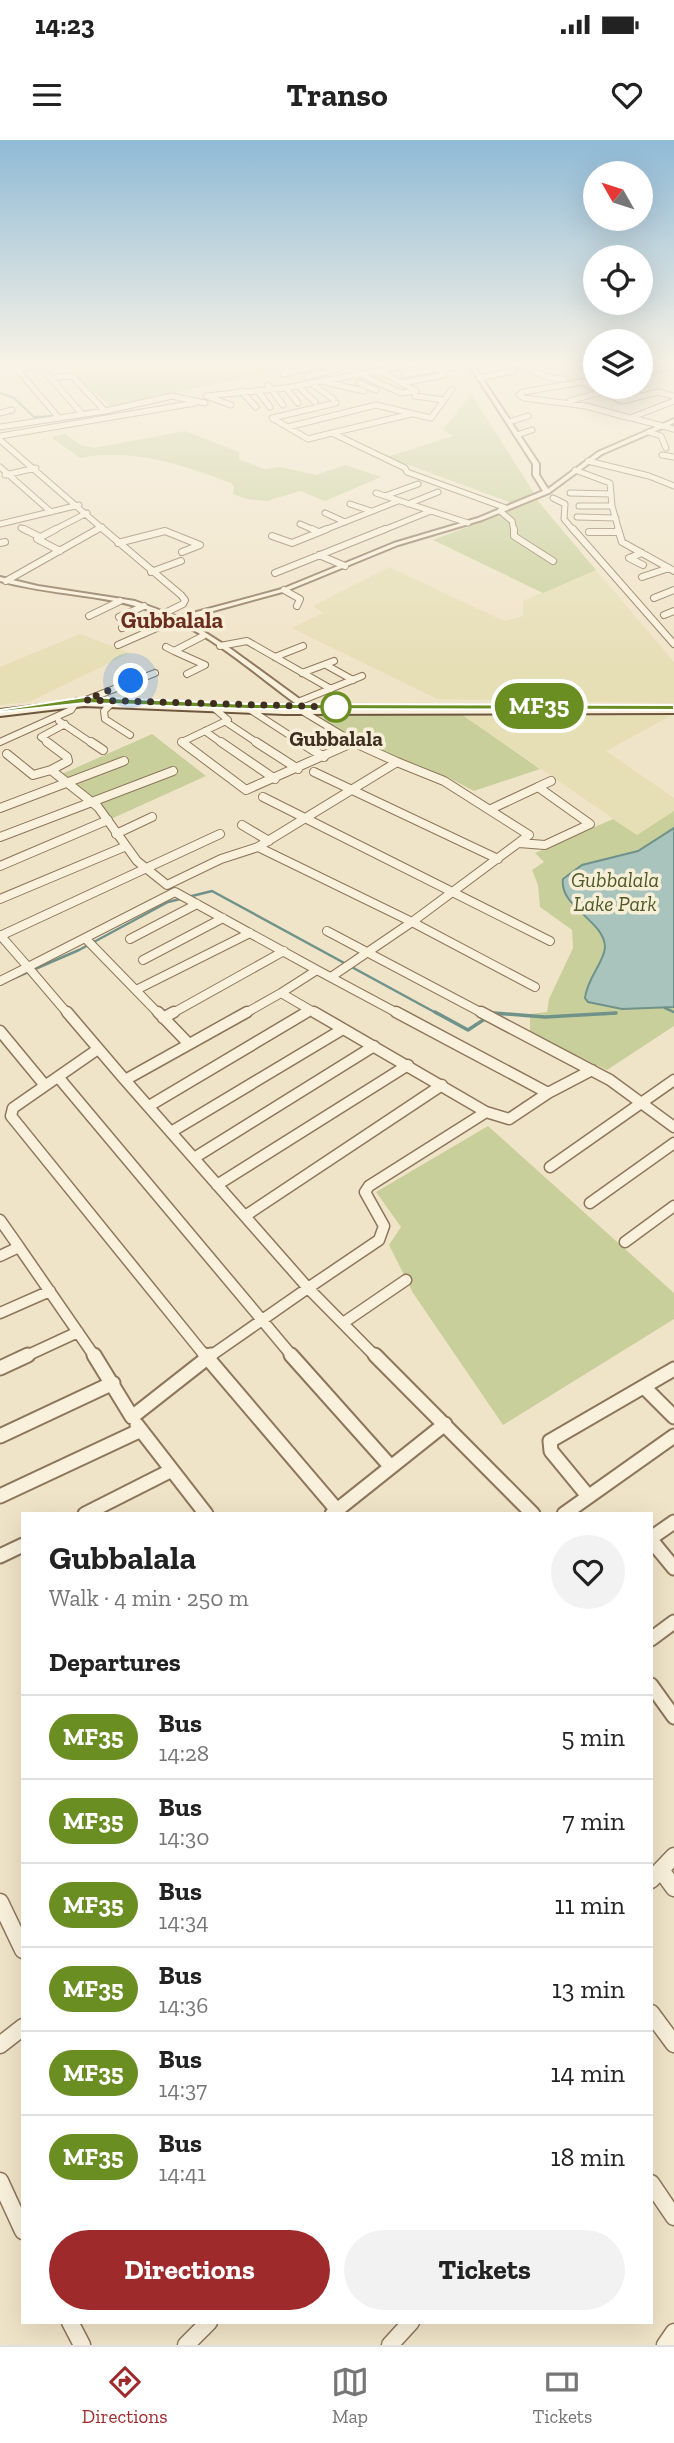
<!DOCTYPE html>
<html lang="en">
<head>
<meta charset="utf-8">
<style>
	body { margin:0; font-family:"Zilla Slab",serif; background:#f2f2f2; color:#222; height:100vh; display:flex; flex-direction:column; font-size:26px; white-space:nowrap }
	* { box-sizing:border-box; margin:0 }
	p { font-size:23px; color:#767676 }
	.icon { flex:none; width:38px; height:38px; fill:none; stroke:currentColor; stroke-width:2; stroke-linecap:round; stroke-linejoin:round }
	.map { position:relative; flex:1; overflow:hidden }
	.side { position:absolute; left:21px; top:1372px; width:632px; height:812px; display:flex; flex-direction:column; background:#fff; border-radius:0px; box-shadow:0 7px 28px #0002 }
	.side>* { flex:none }
	.badge { padding:0 14px; border-radius:23px; font-size:24px; line-height:46px }
	.needle { width:46px; rotate:309deg }
	.buttons { position:absolute; left:583px; top:21px; display:grid; gap:14px }
	.buttons a { display:grid; place-items:center; width:70px; height:70px; border-radius:50%; background:#fff; box-shadow:0 7px 28px #0002; font-size:35px }
	.you { position:absolute; width:35px; height:35px; margin:-18px; border:5px solid #fff; border-radius:50%; background:#1a73e8; box-shadow:0 0 0 10px #1a73e833 }
	.map>.badge { position:absolute; translate:-50% -50%; box-shadow:0 0 0 4px #fff }
	h2 { padding:0 28px; font-size:26px; line-height:63px }
	.round { display:grid; place-items:center; flex:none; width:74px; height:74px; border-radius:37px; background:#f2f2f2 }
	.overview { display:flex; align-items:center; justify-content:space-between; height:119px; padding:0 28px }
	h1 { font-size:33px; font-weight:800; line-height:52px }
	.cta { display:flex; gap:14px; margin-top:auto; padding:14px 28px }
	.cta a { flex:1; height:80px; border-radius:42px; background:#9e2a2b; color:#fff; font-size:28px; font-weight:800; line-height:80px; text-align:center }
	.cta a+a { background:#f2f2f2; color:#222 }
	ul { padding:0; list-style:none }
	li { display:flex; align-items:center; gap:21px; height:84px; padding:0 28px; border-top:2px solid #e0e0e0 }
	li div { flex:1 }
	li b { display:block; font-size:26px }
	li em { font-style:normal }
	li .badge { min-width:77px; font-weight:700; text-align:center }
	.status { display:flex; justify-content:space-between; align-items:center; height:49px; padding:0 35px; background:#fff; direction:ltr }
	.status svg { height:19px; fill:currentColor }
	header { display:flex; justify-content:space-between; align-items:center; height:91px; padding:0 28px; background:#fff; font-size:32px; font-weight:800 }
	.tabs { display:flex; justify-content:space-around; align-items:center; height:98px; border-top:2px solid #e0e0e0; background:#fff; font-size:19px; color:#767676 }
	.tabs a { display:grid; justify-items:center; gap:4px }
	.tabs .selected { color:#9e2a2b }
	.map>svg:first-child { display:block }
</style>
</head>
<body>
<div class="status"><b>14:23</b><svg viewBox="0 0 49 12"><path d="M0 12V9h3v3zM5 12V6h3v6zM10 12V3h3v9zM15 12V0h3v12zM26 1h20v11H26zM47 4h2v5h-2z"/></svg></div>
<header><svg class="icon" aria-label="menu" viewBox="0 0 24 24"><path d="M4 6h16M4 12h16M4 18h16"/></svg>Transo<svg class="icon" aria-label="heart" viewBox="0 0 24 24"><path d="M12 20l-8-8c-3-5 5-10 8-4 3-6 11-1 8 4z"/></svg></header>
<div class="map">
<svg width="674" height="2205" viewBox="0 0 674 2205">
	<rect width="100%" height="100%" fill="#f0e4c8"/>
	<path fill="#e6deb5" d="M389,427L504,481L523,476V461L596,430L674,522V563L437,559L292,488L323,473L313,466Z
		M80,494L130,513L29,562L0,565V527Z
		M461,574H674L606,611L674,658V671L637,695Z"/>
	<path fill="#c9cf9b" d="M60,223H275L267,229L276,232L110,266Z
		M471,254L534,353L512,363L387,317L453,296L443,290Z
		M185,291L239,312V319L264,329L281,327L316,335L345,325L381,337L325,361L300,351L267,361L246,359L233,354L234,347L231,343C184,325 131,307 80,318L51,297L65,294L81,305L94,308Z
		M537,360L596,430L543,453L433,400Z
		M461,574L540,629L474,651L449,638L355,601L316,576Z
		M152,594L206,636L111,679L62,634Z
		M674,671V886L607,930L530,893V874L547,872L549,859L573,808L572,790L540,767L538,745L532,730L544,722L535,713L613,679L637,695Z
		M488,986L674,1153V1179L503,1285L413,1153L389,1105L401,1087L376,1052Z"/>
	<path fill="#a9c4bc" stroke="#6f938a" stroke-width="2" d="M674,688V867L622,869L588,862L585,858C587,838 605,821 605,807C604,780 559,767 563,739L582,725L638,711Z"/>
	<g fill="none" stroke-linecap="round" stroke-linejoin="round">
		<path stroke="#6f938a" stroke-width="2" d="M0,253L14,258L34,277L54,276"/>
		<path stroke="#6f938a" stroke-width="2.5" d="M12,839L79,810L168,762L212,751L438,874
			M665,868L674,872
			M493,874H503
			M604,874L616,873"/>
		<path stroke="#6f938a" stroke-width="3.5" d="M435,872L468,890L494,873L545,877L616,873"/>
		<defs>
			<path id="minor-far5" d="M55,223L17,229L58,277
				M336,223L401,253L416,251L378,230
				M512,223C529,228 547,240 564,239
				M275,226L292,232
				M437,230L453,228
				M283,234L325,223
				M640,234L674,226
				M48,235L82,274
				M404,235L436,229
				M307,237L345,227
				M50,238L72,236L105,271
				M479,238L514,231L499,223
				M595,240L582,242L622,261L658,252L674,256
				M325,242L364,251
				M582,242L523,252L519,255L524,258L586,266L630,278L674,261
				M311,243L333,259
				M359,243L376,250
				M403,243L444,235L428,223
				M268,245L283,265
				M298,246L315,262
				M286,248L298,263
				M257,250L270,267
				M241,251L256,267
				M415,256L444,260
				M570,261L601,252
				M336,263L272,278L308,299L332,293L405,328L407,332L506,368
				M231,265L206,256L286,248L420,223
				M0,273L12,270
				M632,278L674,289
				M509,282L528,276
				M0,287L105,271L172,256L205,263
				M288,287L376,265L431,278L452,249
				M649,292L661,296L666,308
				M332,293L411,274
				M517,295L532,290
				M0,296L195,263
				M0,300L105,391
				M662,315L674,317
				M588,321L649,336L674,346
				M0,327L51,372
				M575,330L610,343L612,366H579
				M5,335L36,328
				M376,353L468,383
				M570,353L611,354
				M385,356L418,344
				M553,358L565,364L564,379L574,391
				M350,364L371,371
				M408,364L438,352
				M612,366L619,391
				M500,371L512,381L514,391
				M325,373L345,382
				M577,377L616,378
				M0,384L79,365
				M300,384L316,391
				M21,388L27,391
				M52,391L87,373
				M95,391L102,387
				M322,391L398,361
				M381,391L431,371"/>
			<path id="minor-far4" d="M24,389L40,397
				M56,389L37,399L60,411
				M103,389L181,455L185,460L183,464L165,473
				M312,389L318,392
				M514,389V396L553,421
				M573,389L674,504
				M618,389L622,402L674,431
				M589,392H619
				M272,396L292,403L327,389
				M0,403L5,402
				M118,403L165,391L200,405L182,412
				M642,413L629,418L643,425
				M319,415L345,426
				M151,432L181,421
				M275,433L385,389
				M642,437L669,428
				M6,441L98,389
				M284,450L300,459L297,466
				M654,458L674,450
				M664,475L674,471
				M89,476L120,461
				M119,477L144,466
				M122,488L138,482L154,489
				M118,505L177,479
				M220,506L247,501L331,549
				M166,507L174,511L203,496
				M174,511L205,525L187,534
				M275,517L303,506
				M326,525L353,540
				M302,533L334,521
				M86,560L155,533
				M298,562L362,536
				M112,563L104,571L105,579L130,595
				M249,569L303,604
				M302,571L357,604
				M59,581L93,604
				M226,582L259,604
				M205,591L223,604
				M0,602L71,570L77,561
				M50,604L41,597L65,584
				M184,604L182,602L228,580L214,568
				M350,604L354,602"/>
			<path id="minor-far3" d="M47,602L67,617L68,621L51,630L98,667L137,721L167,745L221,719L258,707L397,622L353,602
				M91,602L103,610
				M182,602L246,650L354,602
				M221,602L275,639
				M256,602L298,629
				M300,602L324,617
				M7,614L33,635L51,630
				M314,632L498,719
				M538,647L551,641
				M263,657L550,801
				M0,668L124,621
				M491,669L538,647L590,684L545,705L519,703
				M242,685L269,701
				M116,694L152,677
				M0,697L173,631
				M258,707L412,782L529,695L444,641L397,622
				M0,726L108,680
				M0,759L124,707
				M327,791L484,874
				M0,795L28,827L0,841
				M0,796L220,694
				M85,798L159,874
				M130,799L197,764
				M143,820L223,778
				M331,837L412,782L535,847
				M136,850L250,793
				M281,853L317,830L399,874
				M68,874L28,827L175,752L317,830
				M171,874L284,811
				M244,874L281,853L317,874
				M304,874L310,870"/>
			<path id="minor-far2" d="M67,872L125,940
				M158,872L189,904
				M247,872L125,940L308,1148L379,1100L384,1086L365,1052L369,1046L486,972L314,872
				M396,872L548,953L509,979L486,972
				M481,872L610,940L674,987
				M163,878L174,872
				M0,891L43,943
				M98,909L13,968L11,976L206,1217
				M59,938L293,1217
				M548,953L592,930
				M149,966L307,872
				M171,992L343,889
				M194,1018L374,906
				M550,1027L674,940
				M217,1045L408,925
				M590,1063L674,1003
				M245,1076L442,945
				M0,1080L19,1107
				M625,1102L674,1066
				M0,1116L19,1107L95,1217
				M0,1173L50,1151
				M343,1183L406,1140
				M24,1217L78,1192
				M209,1217L308,1148L376,1217"/>
			<path id="minor-far1" d="M94,1215L132,1277L211,1215
				M205,1215L337,1370
				M291,1215L391,1327
				M375,1215L533,1374
				M0,1228L28,1215
				M644,1247L674,1277
				M137,1285L206,1374
				M0,1296L113,1243
				M0,1356L141,1290
				M588,1356L551,1311L550,1301L674,1229
				M85,1374L172,1330
				M332,1374L445,1284
				M564,1374L674,1296
				M651,1398L674,1382
				M651,1400L674,1428
				M0,1416L23,1405
				M651,1499L674,1482
				M651,1545L674,1577"/>
			<path id="minor" d="M661,1730L674,1748
				M651,1740L674,1716
				M0,1762L23,1810
				M651,1873L674,1904
				M0,1905L23,1887
				M0,2041L23,2091
				M651,2043L674,2077
				M70,2182L82,2205
				M186,2205L209,2182
				M390,2205L411,2182
				M665,2205L674,2192"/>
			<path id="tertiary" d="M468,223H472L539,324V335L548,349L598,312L674,279V283L602,314L549,353L482,380L398,405L286,451L184,479L231,509L301,560L303,569H297L295,563C250,530 205,489 152,471C103,454 50,455 0,441V437L38,446L135,461L178,477L282,449L394,403L478,378L543,351L533,335V324Z"/>
			<path id="secondary" d="M84,560L284,568L674,567V573L284,574L84,566L0,576V570Z"/>
		</defs>
		<use href="#minor-far5" stroke="#8d765c" stroke-width="7"/>
		<use href="#minor-far4" stroke="#8d765c" stroke-width="8"/>
		<use href="#minor-far3" stroke="#8d765c" stroke-width="10"/>
		<use href="#minor-far2" stroke="#8d765c" stroke-width="13"/>
		<use href="#minor-far1" stroke="#8d765c" stroke-width="17"/>
		<use href="#minor" stroke="#8d765c" stroke-width="19"/>
		<use href="#tertiary" stroke="#8d765c" stroke-width="4"/>
		<use href="#secondary" stroke="#6f573f" stroke-width="4"/>
		<use href="#minor-far5" stroke="#faf1dc" stroke-width="5"/>
		<use href="#minor-far4" stroke="#faf1dc" stroke-width="6"/>
		<use href="#minor-far3" stroke="#faf1dc" stroke-width="8"/>
		<use href="#minor-far2" stroke="#faf1dc" stroke-width="10"/>
		<use href="#minor-far1" stroke="#faf1dc" stroke-width="13"/>
		<use href="#minor" stroke="#faf1dc" stroke-width="16"/>
		<use href="#tertiary" fill="#faf1dc" fill-rule="evenodd"/>
		<use href="#secondary" fill="#faf1dc" fill-rule="evenodd"/>
	</g>
	<linearGradient id="sky" x2="0" y2="1"><stop stop-color="#8fbad6"/><stop offset="0.42" stop-color="#f8f3e6"/><stop offset="1" stop-color="#f8f3e6" stop-opacity="0"/></linearGradient>
	<rect width="674" height="531" fill="url(#sky)"/>
	<path fill="#6b8e23" stroke="#fff" stroke-width="2" d="M85,557L249,564L674,565V570L249,569L85,563L0,572V570Z"/>
	<g fill="none" stroke-linecap="round" stroke-linejoin="round">
		<path stroke="#3d2e20" stroke-width="7" stroke-dasharray="0 12.6" d="M131,541L86,560L336,567"/>
	</g>
	<circle fill="#fff" stroke="#6b8e23" stroke-width="3.5" cx="336" cy="567" r="14"/>
	<g text-anchor="middle" dominant-baseline="central" stroke-width="7" stroke-linejoin="round" paint-order="stroke">
		<g font-size="21" font-weight="bold" fill="#3d2e20" stroke="#f7eed8">
			<text x="336" y="598">Gubbalala</text>
		</g>
		<g font-size="21" font-style="italic" fill="#4d5a26" stroke="#f7eed8">
			<text x="615" y="739">Gubbalala<tspan x="615" dy="24">Lake Park</tspan></text>
		</g>
		<g font-size="23" font-weight="bold" fill="#6b2e1e" stroke="#f7eed8">
			<text x="172" y="480">Gubbalala</text>
		</g>
	</g>
</svg>
<div class="buttons">
<a><svg class="needle" viewBox="-14 -14 28 28"><path d="M0-13l5 13h-10z" fill="#e53935"/><path d="M0 13l5-13h-10z" fill="#767676"/></svg></a>
<a><svg class="icon" aria-label="locate" viewBox="0 0 24 24"><circle cx="12" cy="12" r="6"/><path d="M12 2v4M12 18v4M2 12h4M18 12h4"/></svg></a>
<a><svg class="icon" aria-label="layers" viewBox="0 0 24 24"><path d="M12 4l9 5-9 5-9-5zM3 14l9 5 9-5"/></svg></a>
</div>
<div class="you" style="left:131px;top:541px"></div>
<b class="badge" style="left:539px;top:566px;background:#6b8e23;color:#fff">MF35</b>
<section class="side">
<div class="overview"><div><h1>Gubbalala</h1><p>Walk · 4 min · 250 m</p></div><a class="round"><svg class="icon" aria-label="heart" viewBox="0 0 24 24"><path d="M12 20l-8-8c-3-5 5-10 8-4 3-6 11-1 8 4z"/></svg></a></div>
<h2>Departures</h2>
<ul>
<li><span class="badge" style="background:#6b8e23;color:#fff">MF35</span><div><b>Bus</b><p>14:28</p></div><em>5 min</em></li>
<li><span class="badge" style="background:#6b8e23;color:#fff">MF35</span><div><b>Bus</b><p>14:30</p></div><em>7 min</em></li>
<li><span class="badge" style="background:#6b8e23;color:#fff">MF35</span><div><b>Bus</b><p>14:34</p></div><em>11 min</em></li>
<li><span class="badge" style="background:#6b8e23;color:#fff">MF35</span><div><b>Bus</b><p>14:36</p></div><em>13 min</em></li>
<li><span class="badge" style="background:#6b8e23;color:#fff">MF35</span><div><b>Bus</b><p>14:37</p></div><em>14 min</em></li>
<li><span class="badge" style="background:#6b8e23;color:#fff">MF35</span><div><b>Bus</b><p>14:41</p></div><em>18 min</em></li>
</ul>
<div class="cta"><a>Directions</a><a>Tickets</a></div>
</section>
</div>
<nav class="tabs">
<a class="selected"><svg class="icon" aria-label="directions" viewBox="0 0 24 24"><path d="M12 3l9 9-9 9-9-9zM9 14v-3h6M13 9l2 2-2 2"/></svg>Directions</a>
<a><svg class="icon" aria-label="map" viewBox="0 0 24 24"><path d="M3 6l6-2 6 2 6-2v14l-6 2-6-2-6 2zM9 4v14M15 6v14"/></svg>Map</a>
<a><svg class="icon" aria-label="tickets" viewBox="0 0 24 24"><path d="M3 7h18v10H3zM15 7v10"/></svg>Tickets</a>
</nav>
</body>
</html>
